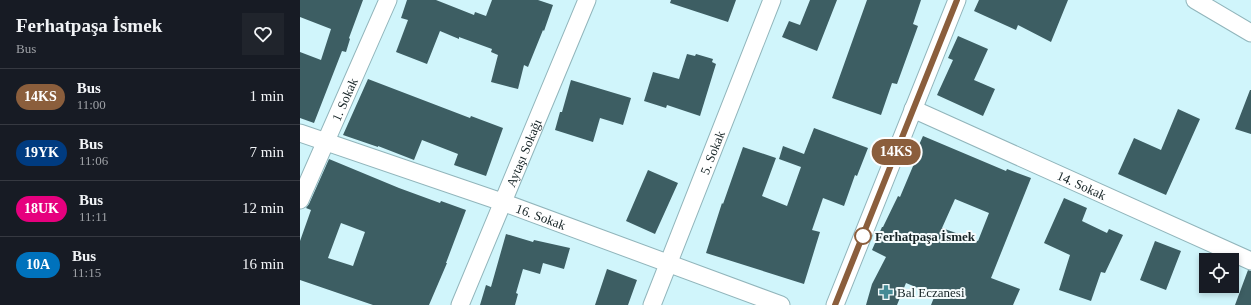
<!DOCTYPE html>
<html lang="en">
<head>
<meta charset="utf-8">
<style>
	body { margin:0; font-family:"Times New Roman",serif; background:#20242c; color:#f1f3f6; height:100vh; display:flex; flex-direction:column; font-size:15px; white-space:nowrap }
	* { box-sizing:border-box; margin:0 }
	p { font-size:13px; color:#9ea1a6 }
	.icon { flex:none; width:22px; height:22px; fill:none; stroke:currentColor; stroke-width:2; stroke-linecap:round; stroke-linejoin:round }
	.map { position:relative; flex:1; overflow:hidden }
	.panel { display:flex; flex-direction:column; background:#171b24; width:300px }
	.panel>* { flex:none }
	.badge { padding:0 8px; border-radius:13px; font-size:14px; line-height:26px }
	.buttons { position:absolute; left:899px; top:253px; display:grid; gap:8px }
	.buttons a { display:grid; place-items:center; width:40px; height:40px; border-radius:0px; background:#171b24; box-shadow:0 2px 6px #0003; font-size:20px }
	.map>.badge { position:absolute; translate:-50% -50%; box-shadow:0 0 0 2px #fff }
	.round { display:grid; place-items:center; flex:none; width:42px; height:42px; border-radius:0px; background:#20242c }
	.overview { display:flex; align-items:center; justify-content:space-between; height:68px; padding:0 16px }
	h1 { font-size:19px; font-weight:700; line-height:30px }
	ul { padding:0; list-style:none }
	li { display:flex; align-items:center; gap:12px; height:56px; padding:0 16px; border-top:1px solid #363941 }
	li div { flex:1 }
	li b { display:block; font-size:15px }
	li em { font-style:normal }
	li .badge { min-width:44px; font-weight:700; text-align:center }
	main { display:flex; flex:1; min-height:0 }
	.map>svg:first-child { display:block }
</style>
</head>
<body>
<main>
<section class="panel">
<div class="overview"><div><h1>Ferhatpaşa İsmek</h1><p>Bus</p></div><a class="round"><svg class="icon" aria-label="heart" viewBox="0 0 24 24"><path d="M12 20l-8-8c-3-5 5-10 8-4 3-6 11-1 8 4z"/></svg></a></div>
<ul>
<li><span class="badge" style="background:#8b5e3c;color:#fff">14KS</span><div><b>Bus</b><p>11:00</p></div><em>1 min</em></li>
<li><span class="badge" style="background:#003b80;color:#fff">19YK</span><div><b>Bus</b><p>11:06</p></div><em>7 min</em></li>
<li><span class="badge" style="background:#e6007e;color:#fff">18UK</span><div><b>Bus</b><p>11:11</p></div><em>12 min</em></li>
<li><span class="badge" style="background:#0072bc;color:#fff">10A</span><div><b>Bus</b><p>11:15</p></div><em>16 min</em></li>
</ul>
</section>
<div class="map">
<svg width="951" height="305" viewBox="0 0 951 305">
	<rect width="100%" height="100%" fill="#d0f5fb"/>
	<path fill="#3d5e63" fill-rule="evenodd" d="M0,0H63L49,38L50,39L46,52L42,51L14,123L0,118V52L21,60L31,29L0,17Z
		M107,0H136L174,15L175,12L186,16L192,0H238L253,5L244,31L243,30L228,67L224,65L218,89L191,82L198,55L191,52L192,49L159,37V39L140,31L127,64L96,52L108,20L101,18Z
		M371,0H436L428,22L370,3Z
		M510,0H537L517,51L482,37L489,21L500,25Z
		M567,0H621L613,24L618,26L597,84L592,83L581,115L532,98Z
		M679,0H768L751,42L718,25L716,30L674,11Z
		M658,36L688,49L674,80L695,89L683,116L637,95L653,60L648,58Z
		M387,54L395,56L396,54L413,59L412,62L416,64L400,116L367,105L366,108L344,101L353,72L379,79Z
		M68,79L170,118L171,116L203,128L186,176L154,165L158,154L122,140L114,160L78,146V147L43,135Z
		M271,80L331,98L323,125L300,118L293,142L255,130L260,112H262Z
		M950,90H951V134L935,129Z
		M878,109L900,119L866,195L818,174L834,138L861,150Z
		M514,128L568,148L557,176L555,175L544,206L523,198L512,230L520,232L504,284L406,253L422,203L423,204L443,147L476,158L462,196L487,206L501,167L479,159L483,146L504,154Z
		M623,136L706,171L707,169L731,178L691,278L720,289L713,305H631L635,295L606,283L597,305H566L572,284L586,257L572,250L582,227H583L598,196L600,197L616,159L613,158ZM655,199L689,213L678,241L642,228Z
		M29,159L99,188L140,203L141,201L166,210L146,263H147L129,305H73L0,280V241L11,210L6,208L9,204ZM41,223L65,232L53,266L28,258Z
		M348,170L378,183L355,234L326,221Z
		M764,198L787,208L782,221L807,233L809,229L823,235L805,273L801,272L791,301L759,290L770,255L744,243Z
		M206,234L233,242L234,240L270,248L264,269L243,263L240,274L223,269L216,293L218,294L215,305H180L186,285L191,287Z
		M855,241L881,251L866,290L840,280Z
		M307,269L337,280L328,305H295Z
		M948,270L951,271V305H935Z"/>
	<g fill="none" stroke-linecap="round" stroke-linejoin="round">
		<defs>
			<g id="minor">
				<path d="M895,0L951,33"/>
				<path id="s1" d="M613,109L951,261"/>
				<path id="s2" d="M0,133L202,202L481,305"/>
				<path id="s3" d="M0,200L88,0"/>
				<path id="s4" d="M160,305L287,0"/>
				<path id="s5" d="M352,305L472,0"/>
				<path d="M535,305L657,0"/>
			</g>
		</defs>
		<use href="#minor" stroke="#91b5bb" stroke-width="19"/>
		<use href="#minor" stroke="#fff" stroke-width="17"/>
	</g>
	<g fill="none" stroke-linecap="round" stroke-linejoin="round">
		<defs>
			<path id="line" d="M535,305L657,0"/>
		</defs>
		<use href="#line" stroke="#fff" stroke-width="9"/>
		<use href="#line" stroke="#8b5e3c" stroke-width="6"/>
	</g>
	<defs>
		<symbol id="pharmacy-bare" viewBox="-9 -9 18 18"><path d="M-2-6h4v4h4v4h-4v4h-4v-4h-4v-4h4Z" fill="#448a95" stroke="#f5fcfd" stroke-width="2.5" paint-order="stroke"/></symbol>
	</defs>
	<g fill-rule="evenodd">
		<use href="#pharmacy-bare" x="576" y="282" width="20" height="20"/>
	</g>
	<circle fill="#fff" stroke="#8b5e3c" stroke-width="2" cx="563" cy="236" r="8"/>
	<g text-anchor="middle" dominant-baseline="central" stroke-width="4" stroke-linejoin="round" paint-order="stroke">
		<g font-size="13" fill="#162426" stroke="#f5fcfd">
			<text stroke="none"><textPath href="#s3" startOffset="110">1. Sokak</textPath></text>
			<text stroke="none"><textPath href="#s4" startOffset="165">Aytaşı Sokağı</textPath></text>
			<text stroke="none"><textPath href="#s5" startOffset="164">5. Sokak</textPath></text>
			<text stroke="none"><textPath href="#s1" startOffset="185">14. Sokak</textPath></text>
			<text stroke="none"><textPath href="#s2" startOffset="255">16. Sokak</textPath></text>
		</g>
		<g font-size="13" font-weight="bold" fill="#162426" stroke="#f5fcfd" text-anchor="start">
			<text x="575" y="236">Ferhatpaşa İsmek</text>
		</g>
		<g font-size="13" fill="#162426" stroke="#f5fcfd" text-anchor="start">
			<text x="597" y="292">Bal Eczanesi</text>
		</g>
	</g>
</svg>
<div class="buttons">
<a><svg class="icon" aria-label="locate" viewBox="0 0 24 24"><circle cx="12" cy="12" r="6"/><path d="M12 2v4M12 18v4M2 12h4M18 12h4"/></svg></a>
</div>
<b class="badge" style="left:596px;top:152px;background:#8b5e3c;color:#fff">14KS</b>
</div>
</main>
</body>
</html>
